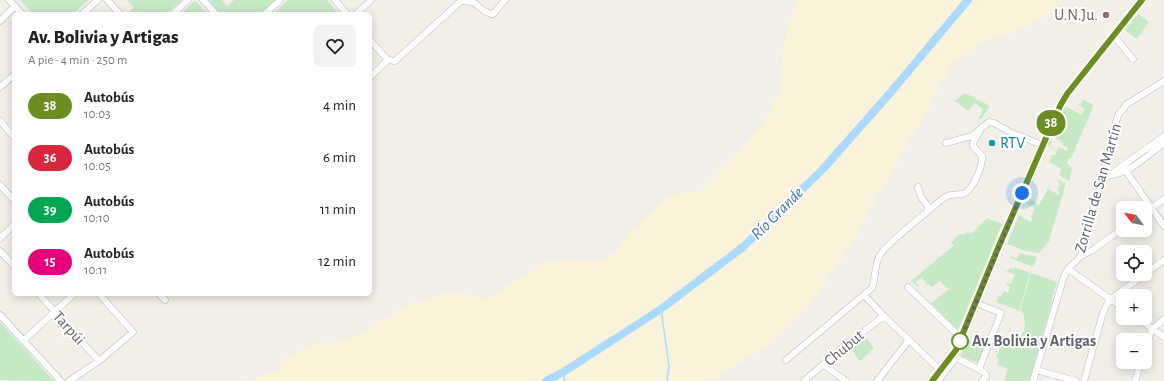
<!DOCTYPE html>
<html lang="es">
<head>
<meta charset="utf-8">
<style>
	body { margin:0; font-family:"Alegreya Sans",sans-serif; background:#f2f2f2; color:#222; height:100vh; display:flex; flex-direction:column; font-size:15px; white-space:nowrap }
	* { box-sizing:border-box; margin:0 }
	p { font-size:13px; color:#767676 }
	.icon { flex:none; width:22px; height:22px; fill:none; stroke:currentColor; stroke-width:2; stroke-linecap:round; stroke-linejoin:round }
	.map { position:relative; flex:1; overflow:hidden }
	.details { position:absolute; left:12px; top:12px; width:360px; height:284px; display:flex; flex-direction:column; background:#fff; border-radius:6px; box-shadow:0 2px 10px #0003 }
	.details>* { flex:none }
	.badge { padding:0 8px; border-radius:13px; font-size:14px; line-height:26px }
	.needle { width:26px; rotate:303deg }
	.tools { position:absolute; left:1116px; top:201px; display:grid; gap:8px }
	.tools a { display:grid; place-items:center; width:36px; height:36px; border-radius:6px; background:#fff; box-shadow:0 2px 10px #0003; font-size:20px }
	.you { position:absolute; width:20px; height:20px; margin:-10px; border:3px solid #fff; border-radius:50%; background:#1a73e8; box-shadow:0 0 0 6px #1a73e833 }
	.map>.badge { position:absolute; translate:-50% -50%; box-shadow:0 0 0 2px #fff }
	.round { display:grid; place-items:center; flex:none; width:42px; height:42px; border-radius:6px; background:#f2f2f2 }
	.headline { display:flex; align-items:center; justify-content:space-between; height:68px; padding:0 16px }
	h1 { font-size:19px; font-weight:800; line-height:30px }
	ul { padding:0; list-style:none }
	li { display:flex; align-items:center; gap:12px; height:52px; padding:0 16px }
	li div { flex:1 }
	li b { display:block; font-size:15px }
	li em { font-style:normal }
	li .badge { min-width:44px; font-weight:700; text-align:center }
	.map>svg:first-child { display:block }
</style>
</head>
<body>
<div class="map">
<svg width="1164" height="381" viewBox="0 0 1164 381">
	<rect width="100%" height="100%" fill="#f1efe8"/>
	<path fill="#c5e8c5" d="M20,0H88L73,14H33Z
		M127,0H182L166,14H127L134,7Z
		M209,0H222L227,6L234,0H276L260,14H221Z
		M288,0H327L339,14H273Z
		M193,2H197L207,14H181Z
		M1138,14L1149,22L1137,39L1125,30Z
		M965,93L990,106L981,119L978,118L982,113L981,112L983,109L975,103L968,111L955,101Z
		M1080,98L1094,105L1071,158L1069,159L1068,158L1067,164L1072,167L1069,181L1059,175L1062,169L1049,162L1052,157L1050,156L1051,155L1054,156L1057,151L1047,145L1049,140L1052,142L1050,146L1058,151L1059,147L1067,151L1068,148L1062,145L1063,143L1051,135L1065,106L1082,115L1085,109L1078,105L1079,104L1081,105L1083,100Z
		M1058,180L1066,183L1049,241L1039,253L1026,251L1007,244L1019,215L1030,222L1033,219L1031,217L1035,208L1024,202L1026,198L1036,202V203L1039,205L1047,190L1046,188L1059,195L1060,193L1058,190L1060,184L1057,181Z
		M987,218L1002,224L959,328L957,329L931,303L949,289L939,281L932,287L929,284L927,285L922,277L916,282L919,286L918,287L911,281L953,246L955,247L951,242L960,234L962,235L967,232L971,234Z
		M1019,253L1037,257L1033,267L1010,258L1011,256L1017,259Z
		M997,267L1008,271L1010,268L1014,269V267L1030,273L1019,311L996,302L998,296L1001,297L1004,291L1008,293L1010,287L1006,285L1007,283L1010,284L1012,282L1014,283L1012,281L1015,275Z
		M1031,273L1057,282L1051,302H1052L1029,381H1004L1008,369L997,364L999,359L996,358L1004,339L1016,344L1025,328L1024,314L1020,310Z
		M0,322L54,381L0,380Z
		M865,336L874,348L860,361L850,348Z
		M967,339L984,346L978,363L961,356V354Z"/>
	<path fill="#fbf3d9" d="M797,0H1062L1052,12L1013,32L979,43L953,63L850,246L812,302L769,345L708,381H243L275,372L288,357L314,344L332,343L357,337L378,322L416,301L451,292L490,299L509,285L544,263L564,260H582L597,262L614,253L632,230L672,194L700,192L738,152L765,121L780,92L784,42L795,5Z"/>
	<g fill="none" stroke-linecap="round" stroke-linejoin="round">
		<path stroke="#aadaff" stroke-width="1.5" d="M661,309L669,366L667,381
			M564,381L565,371"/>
		<path stroke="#aadaff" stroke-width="8" d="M546,381L565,371L661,309L743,247L823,169L891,92L968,0"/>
		<defs>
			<path id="minor" d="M9,0L22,14
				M107,0L120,14
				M203,0L216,14
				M335,0L347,14
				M461,1L473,2L484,11L491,14H493L505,0
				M82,14L98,0
				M173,14L188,0
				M265,14L280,0
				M356,14L371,0
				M0,21L15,6
				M1113,35L1133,59
				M370,40L388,60L395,61L461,1
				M370,77L388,60
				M0,87L14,75
				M0,121L14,137
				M946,143L972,136L989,122L994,123L1012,133L1042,145
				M1126,171L1164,226
				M1109,175C1127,176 1150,153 1164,143
				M1100,182L1164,136
				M0,185L14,200
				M927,212C933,207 940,200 947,196C952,194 957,195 963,194C973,191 983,165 982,156L973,146V143L982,127
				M1145,213L1164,199
				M0,238L14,225
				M0,251L14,266
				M1081,256L1093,250L1123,228
				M1068,269L1123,308
				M908,287L961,338
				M39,294L99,361
				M159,294L165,300
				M864,295L884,316L940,370
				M976,303L1001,313L979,369
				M0,315L61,381
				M1137,318L1164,337
				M24,340L74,294
				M1145,349L1152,329L1164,319
				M955,357L984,372L986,376L982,381
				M786,360L872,288C876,278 874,267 879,257C883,247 917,220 927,212C930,204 924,203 921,197C920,194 919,190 918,187
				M824,365L846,381
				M1036,370L1076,381
				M69,381L99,361L133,332L99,294
				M804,381L847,344L884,316
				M877,381L909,340
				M932,381L955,351
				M938,381L953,362L961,338L998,248L1060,106L1067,94L1142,0
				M1033,381L1064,276L1068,269L1081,256L1118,115L1127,104L1164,81
				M1084,381L1102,316L1106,306L1111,299L1164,260
				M1135,381L1141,362"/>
		</defs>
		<use href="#minor" stroke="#b5b8bc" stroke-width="7"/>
		<use href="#minor" stroke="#fff" stroke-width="6"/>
	</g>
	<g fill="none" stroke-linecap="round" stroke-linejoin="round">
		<defs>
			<path id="line" d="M932,381L956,350L998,248L1060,106L1067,94L1142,0"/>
		</defs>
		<use href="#line" stroke="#fff" stroke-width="9"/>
		<use href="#line" stroke="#6b8e23" stroke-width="6"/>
		<path stroke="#5f6368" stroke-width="4" stroke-dasharray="0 7.2" d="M960,341L1022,193"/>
	</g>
	<circle fill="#8d6e63" stroke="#fff" stroke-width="1.5" cx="1106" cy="15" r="4"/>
	<circle fill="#0f9aa8" stroke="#fff" stroke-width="1.5" cx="992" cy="143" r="4"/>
	<circle fill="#fff" stroke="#6b8e23" stroke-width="2" cx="960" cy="341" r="8"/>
	<g text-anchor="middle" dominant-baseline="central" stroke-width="4" stroke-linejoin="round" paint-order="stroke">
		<g font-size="16" fill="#785e54" stroke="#fff" text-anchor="end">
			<text x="1098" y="15">U.N.Ju.</text>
		</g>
		<g font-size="16" fill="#0d838f" stroke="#fff" text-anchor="start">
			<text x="1000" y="143">RTV</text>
		</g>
		<g font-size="16" fill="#5f6368" stroke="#fff">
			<text transform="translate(1098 188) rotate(-74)">Zorrilla de San Martín</text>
			<text transform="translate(69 328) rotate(48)">Tarpúi</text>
			<text transform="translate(844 348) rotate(-40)">Chubut</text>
		</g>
		<g font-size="16" font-weight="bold" fill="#5f6368" stroke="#fff" text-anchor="start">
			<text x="972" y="341">Av. Bolivia y Artigas</text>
		</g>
		<g font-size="17" font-style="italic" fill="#4174aa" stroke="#fff">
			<text transform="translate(777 213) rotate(-45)">Río Grande</text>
		</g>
	</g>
</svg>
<div class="tools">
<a><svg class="needle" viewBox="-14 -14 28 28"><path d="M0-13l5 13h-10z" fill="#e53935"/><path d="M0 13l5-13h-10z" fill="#767676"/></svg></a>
<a><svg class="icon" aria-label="locate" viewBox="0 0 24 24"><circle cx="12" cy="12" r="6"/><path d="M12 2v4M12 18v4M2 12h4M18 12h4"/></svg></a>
<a>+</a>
<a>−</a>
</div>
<div class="you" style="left:1022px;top:193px"></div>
<b class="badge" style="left:1051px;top:123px;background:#6b8e23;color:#fff">38</b>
<section class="details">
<div class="headline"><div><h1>Av. Bolivia y Artigas</h1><p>A pie · 4 min · 250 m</p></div><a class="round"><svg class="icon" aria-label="heart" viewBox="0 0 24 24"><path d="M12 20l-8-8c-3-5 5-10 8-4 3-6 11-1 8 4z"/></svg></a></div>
<ul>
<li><span class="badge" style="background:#6b8e23;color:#fff">38</span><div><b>Autobús</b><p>10:03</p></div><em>4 min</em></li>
<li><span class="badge" style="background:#d7263d;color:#fff">36</span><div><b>Autobús</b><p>10:05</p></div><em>6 min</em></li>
<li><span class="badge" style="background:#00a651;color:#fff">39</span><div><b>Autobús</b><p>10:10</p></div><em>11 min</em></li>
<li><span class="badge" style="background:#e6007e;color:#fff">15</span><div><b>Autobús</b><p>10:11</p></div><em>12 min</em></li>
</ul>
</section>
</div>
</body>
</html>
